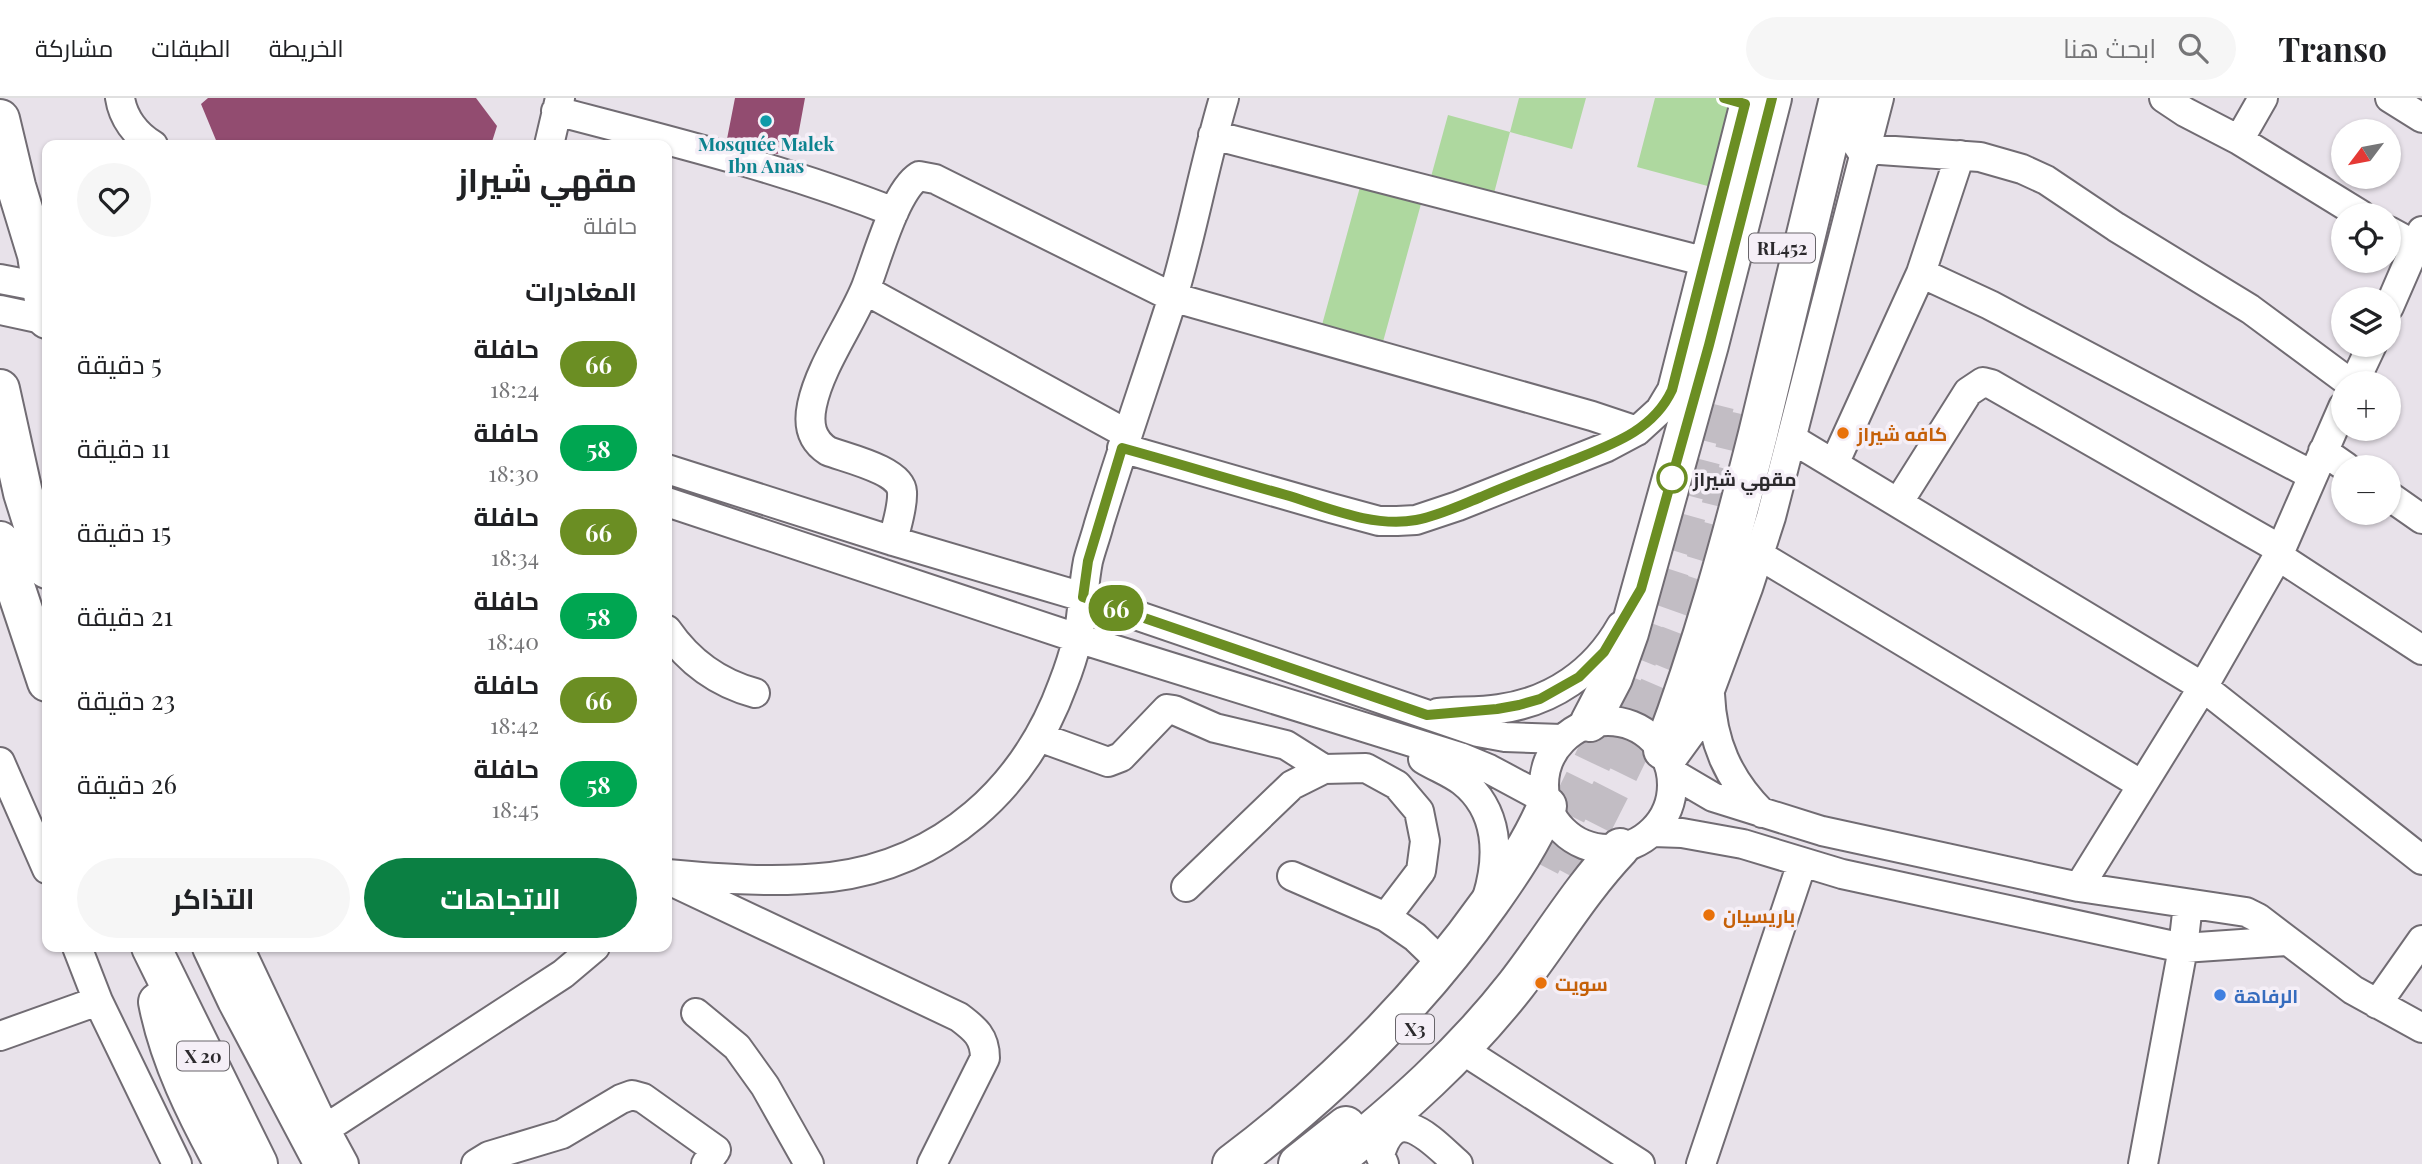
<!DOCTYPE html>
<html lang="ar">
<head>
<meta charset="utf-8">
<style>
	body { margin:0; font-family:"Playfair Display",Cairo,serif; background:#f6f6f6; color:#202124; direction:rtl; height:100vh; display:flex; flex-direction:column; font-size:26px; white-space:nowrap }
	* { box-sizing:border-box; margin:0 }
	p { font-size:23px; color:#757577 }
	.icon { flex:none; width:38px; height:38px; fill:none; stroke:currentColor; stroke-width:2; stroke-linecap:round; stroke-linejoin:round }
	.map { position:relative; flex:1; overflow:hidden; direction:ltr }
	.panel { position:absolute; left:42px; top:42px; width:630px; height:812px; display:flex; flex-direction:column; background:#fff; border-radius:14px; box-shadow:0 2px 5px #0004; direction:rtl }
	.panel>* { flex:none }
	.badge { padding:0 14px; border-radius:23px; font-size:24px; line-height:46px }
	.needle { width:46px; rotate:238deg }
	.buttons { position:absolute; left:2331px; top:21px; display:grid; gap:14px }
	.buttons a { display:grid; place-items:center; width:70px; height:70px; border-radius:50%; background:#fff; box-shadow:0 2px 5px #0004; font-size:35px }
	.map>.badge { position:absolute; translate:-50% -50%; box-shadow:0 0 0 4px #fff }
	h2 { padding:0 35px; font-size:26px; line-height:63px }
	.round { display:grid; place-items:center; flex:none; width:74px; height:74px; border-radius:37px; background:#f6f6f6 }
	.summary { display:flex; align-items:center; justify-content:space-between; height:119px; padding:0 35px }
	h1 { font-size:33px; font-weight:700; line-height:52px }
	.primary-button { display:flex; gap:14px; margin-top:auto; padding:14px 35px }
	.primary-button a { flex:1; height:80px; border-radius:42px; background:#0b8043; color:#fff; font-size:28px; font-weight:700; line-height:80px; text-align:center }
	.primary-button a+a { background:#f6f6f6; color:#202124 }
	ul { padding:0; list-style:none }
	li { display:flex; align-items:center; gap:21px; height:84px; padding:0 35px }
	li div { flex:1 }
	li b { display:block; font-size:26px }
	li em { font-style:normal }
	li .badge { min-width:77px; font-weight:700; text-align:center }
	header { display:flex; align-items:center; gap:42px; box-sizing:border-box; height:98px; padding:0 35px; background:#fff; border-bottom:2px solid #e0e0e0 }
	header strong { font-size:33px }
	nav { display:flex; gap:38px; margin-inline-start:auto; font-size:24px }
	.search { width:490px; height:63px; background:#f6f6f6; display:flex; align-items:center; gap:18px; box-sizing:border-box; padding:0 24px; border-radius:38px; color:#757577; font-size:26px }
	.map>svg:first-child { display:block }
</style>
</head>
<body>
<header>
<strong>Transo</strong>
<div class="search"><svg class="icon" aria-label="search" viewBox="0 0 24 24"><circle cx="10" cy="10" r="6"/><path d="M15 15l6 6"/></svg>ابحث هنا</div>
<nav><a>الخريطة</a><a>الطبقات</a><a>مشاركة</a></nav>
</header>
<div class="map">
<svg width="2422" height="1066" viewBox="0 0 2422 1066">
	<rect width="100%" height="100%" fill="#e8e2ea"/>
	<path fill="#aed89f" d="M1519,0H1586L1572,51L1510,34L1492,103L1429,86L1448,17L1510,34Z
		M1655,0H1738L1715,90L1637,69Z
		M1360,89L1421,106L1381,251L1320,234Z"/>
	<path fill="#924c70" d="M208,0H476L497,28L491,47H218L201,6Z
		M735,0H805L796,49L777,56L727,41Z"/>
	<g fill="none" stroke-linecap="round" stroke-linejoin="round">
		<path stroke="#c2bdc4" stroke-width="38" stroke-dasharray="38 19" stroke-linecap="butt" d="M1541,767C1588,677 1631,586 1664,490C1687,425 1702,357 1719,291
			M1567,776C1616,685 1661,593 1695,495C1717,431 1731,364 1747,299"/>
		<defs>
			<path id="minor" d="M120,0C123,20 136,37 153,47
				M2164,0L2185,14L2239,42L2361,117
				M2390,0L2422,20
				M556,13C670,43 785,71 894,114
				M1213,37L1703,163
				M2239,42L2263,0
				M549,47L560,0
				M1866,51L1980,59L2022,71L2046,82L2116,129L2250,211L2350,285
				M1960,57L1921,175L1990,207L2312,377
				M2389,133L2422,151
				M0,181L47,190
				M865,192L1127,336
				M2389,209L2422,133
				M0,212L47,222
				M2354,285L2372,247
				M1792,341L2203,589L2422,762
				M1122,350L1331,410L1379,423H1397L1416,422L1458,408L1607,349L1637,333
				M2323,353L2346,369
				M1834,366L1921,175
				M667,371L893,443L1083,499L1478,634L1505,639L1562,641
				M2389,398L2422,421
				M667,404L1077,540L1460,659L1489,671L1545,701
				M1898,405L1968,294L1983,284L1991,286L2280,451
				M893,443C896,428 903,410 902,394C901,372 846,360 828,353C811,342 808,326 812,307C820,268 851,226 866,189C877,161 895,93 919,78L935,81L1172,199L1592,318L1637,333L1660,312L1672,292L1746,0
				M1759,457L2142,687
				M2278,458L2422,552
				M667,532C689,564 718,585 755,595
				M1710,596C1712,644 1728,681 1762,715
				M1438,615C1458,613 1479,614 1499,611C1552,604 1595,574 1621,528
				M1544 687a64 64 0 1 1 128 0a64 64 0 1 1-128 0Z
				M1039,639L1108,664L1121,659L1167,611L1174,612L1215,630L1286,647L1324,671
				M1423,661C1436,669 1450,674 1462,683C1499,712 1500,758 1487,800
				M0,664L47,771
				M1669,665L1693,632L1702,614L1748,490L1771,419L1879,0
				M1672,675L1713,699L1822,733L2079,789L2246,814L2258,820L2353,892L2422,930
				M1653,734L1682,735L1743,746L1842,776L2183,850L2286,843
				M667,776C721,781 776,785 831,779C943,765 1025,690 1063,586C1069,571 1074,555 1078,539C1083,514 1083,488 1088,463C1091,451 1096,438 1099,426C1122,351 1148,277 1172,202C1192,136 1204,67 1224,0
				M1292,778L1386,819L1415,839L1442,865
				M673,784L959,919C975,931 985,939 985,960L932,1066
				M1186,789L1292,687L1324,671L1366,670L1397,687L1419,713L1425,743L1421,773L1386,819
				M2079,789L2203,589L2278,458L2343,309
				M77,849L98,903L177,1066
				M239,849L325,1031L344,1066
				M2377,906L2422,842
				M696,915L737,949L765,988L809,1066
				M0,938L98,903
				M1461,951L1640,1066
				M325,1031L563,876L595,849
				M476,1066L489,1058L562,1036L621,1001L632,997L643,1000L716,1052L706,1066
				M1384,1066L1380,1057C1396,1000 1434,1045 1458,1066
				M1701,1066L1802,765
				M2143,1066L2183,850L2188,806"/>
			<path id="highway" d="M1855,0V34L1866,51
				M0,21L16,88L37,157L47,221
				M0,291L23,395L47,471
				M0,443L47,584
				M1590,624L1613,580L1629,535L1709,247L1772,0
				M1663,652C1702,549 1731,443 1758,336C1786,224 1813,112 1839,0
				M151,849L258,1066
				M212,849L237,902L324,1066
				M158,904C169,961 196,1015 224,1066
				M1232,1066C1330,992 1419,904 1490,804C1512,773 1532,743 1547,708
				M1298,1066L1346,1028
				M1331,1066C1399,1012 1462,956 1516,887C1551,842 1580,792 1620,750"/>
		</defs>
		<use href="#minor" stroke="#716c73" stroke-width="32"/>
		<use href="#highway" stroke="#716c73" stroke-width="42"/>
		<use href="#minor" stroke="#fff" stroke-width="28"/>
		<use href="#highway" stroke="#fff" stroke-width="38"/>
	</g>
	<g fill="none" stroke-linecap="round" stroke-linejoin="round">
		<defs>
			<path id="line" d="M1724,0L1745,6L1672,292C1652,335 1607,348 1566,365C1538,376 1509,387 1481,399C1461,407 1438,418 1416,422C1373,430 1326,409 1286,397C1231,382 1177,365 1122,350L1088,463L1083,499L1427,617L1497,611L1519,607L1540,601L1579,579L1604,554L1641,491L1709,247L1772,0"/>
		</defs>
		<use href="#line" stroke="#fff" stroke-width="16"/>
		<use href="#line" stroke="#6b8e23" stroke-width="10"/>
	</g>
	<circle fill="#0f9aa8" stroke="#f5eff7" stroke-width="2.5" cx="766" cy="23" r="7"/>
	<g fill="#e8710a" stroke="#f5eff7" stroke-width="2.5">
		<circle cx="1843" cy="335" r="7"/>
		<circle cx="1709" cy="817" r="7"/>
		<circle cx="1541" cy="885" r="7"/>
	</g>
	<circle fill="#fff" stroke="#6b8e23" stroke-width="3.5" cx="1672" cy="380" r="14"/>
	<circle fill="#3f7fe0" stroke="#f5eff7" stroke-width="2.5" cx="2220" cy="897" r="7"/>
	<g text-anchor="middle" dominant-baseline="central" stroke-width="7" stroke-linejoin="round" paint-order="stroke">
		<g fill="#f5eff7" stroke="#68656a" stroke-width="2">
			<rect x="1749" y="135.5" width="66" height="29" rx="5"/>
			<rect x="1396" y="916.5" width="38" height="29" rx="5"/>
			<rect x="177" y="943.5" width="52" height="29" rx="5"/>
		</g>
		<g font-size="18" font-weight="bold" fill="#2c2a2d">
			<text x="1782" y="150">RL452</text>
			<text x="1415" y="931">X3</text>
			<text x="203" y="958">X 20</text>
		</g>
		<g font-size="19" font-weight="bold" fill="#0d838f" stroke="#f5eff7">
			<text x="766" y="45">Mosquée Malek<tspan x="766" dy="22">Ibn Anas</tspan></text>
		</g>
		<g font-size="19" font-weight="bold" fill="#c56008" stroke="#f5eff7" text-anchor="start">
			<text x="1857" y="335">کافه شيراز</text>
			<text x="1723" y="817">باريسيان</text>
			<text x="1555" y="885">سويت</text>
		</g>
		<g font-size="19" font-weight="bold" fill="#2c2a2d" stroke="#f5eff7" text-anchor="start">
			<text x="1693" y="380">مقهي شيراز</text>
		</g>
		<g font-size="19" font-weight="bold" fill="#366cbe" stroke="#f5eff7" text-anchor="start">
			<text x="2234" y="897">الرفاهة</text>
		</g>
	</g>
</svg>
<div class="buttons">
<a><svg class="needle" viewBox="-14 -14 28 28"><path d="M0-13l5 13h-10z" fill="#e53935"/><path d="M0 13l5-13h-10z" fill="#757577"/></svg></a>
<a><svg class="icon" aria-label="locate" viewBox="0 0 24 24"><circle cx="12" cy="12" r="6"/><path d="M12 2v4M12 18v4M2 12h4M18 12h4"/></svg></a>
<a><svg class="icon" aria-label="layers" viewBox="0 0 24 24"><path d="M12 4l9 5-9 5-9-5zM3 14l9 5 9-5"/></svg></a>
<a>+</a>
<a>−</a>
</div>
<b class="badge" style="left:1116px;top:510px;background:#6b8e23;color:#fff">66</b>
<section class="panel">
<div class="summary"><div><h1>مقهي شيراز</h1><p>حافلة</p></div><a class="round"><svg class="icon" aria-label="heart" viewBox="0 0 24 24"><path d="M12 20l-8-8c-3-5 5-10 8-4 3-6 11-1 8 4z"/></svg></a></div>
<h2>المغادرات</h2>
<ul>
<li><span class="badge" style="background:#6b8e23;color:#fff">66</span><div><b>حافلة</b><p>18:24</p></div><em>5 دقيقة</em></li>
<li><span class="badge" style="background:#00a651;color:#fff">58</span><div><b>حافلة</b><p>18:30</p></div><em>11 دقيقة</em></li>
<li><span class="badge" style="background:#6b8e23;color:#fff">66</span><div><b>حافلة</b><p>18:34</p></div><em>15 دقيقة</em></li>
<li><span class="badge" style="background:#00a651;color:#fff">58</span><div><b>حافلة</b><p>18:40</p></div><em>21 دقيقة</em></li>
<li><span class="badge" style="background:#6b8e23;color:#fff">66</span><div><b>حافلة</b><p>18:42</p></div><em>23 دقيقة</em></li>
<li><span class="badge" style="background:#00a651;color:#fff">58</span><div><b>حافلة</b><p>18:45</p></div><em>26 دقيقة</em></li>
</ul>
<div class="primary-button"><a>الاتجاهات</a><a>التذاكر</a></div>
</section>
</div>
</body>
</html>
